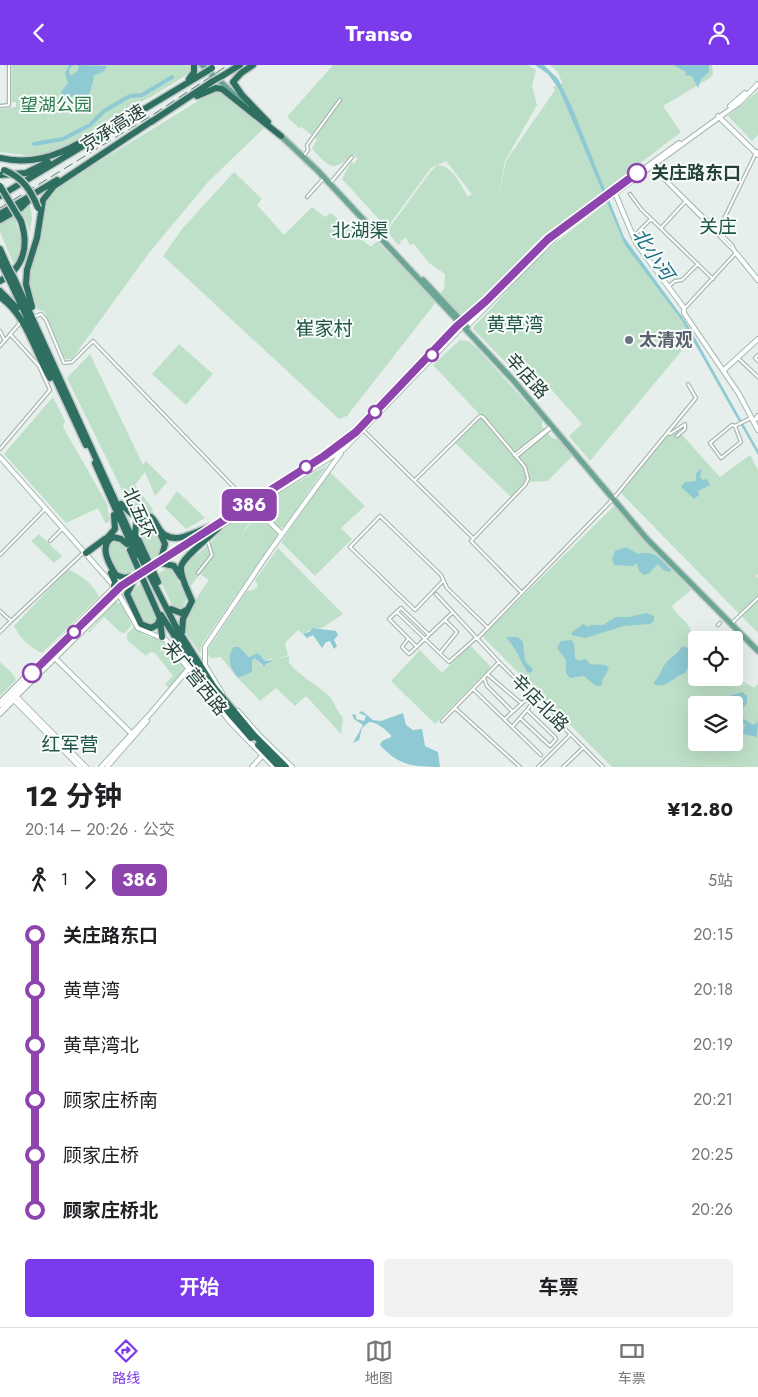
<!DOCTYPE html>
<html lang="zh">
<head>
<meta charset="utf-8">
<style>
	body { margin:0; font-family:Jost,"Noto Sans SC",sans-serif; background:#f2f2f2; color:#202124; height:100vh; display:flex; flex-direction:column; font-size:19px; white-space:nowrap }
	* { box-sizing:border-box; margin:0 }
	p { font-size:16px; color:#757577 }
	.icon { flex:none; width:28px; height:28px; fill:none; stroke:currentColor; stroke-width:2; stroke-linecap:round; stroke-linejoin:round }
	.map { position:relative; height:702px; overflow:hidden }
	.drawer { display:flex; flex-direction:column; background:#fff; flex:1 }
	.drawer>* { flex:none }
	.badge { padding:0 10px; border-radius:8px; font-size:18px; line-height:32px }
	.fabs { position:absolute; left:688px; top:566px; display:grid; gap:10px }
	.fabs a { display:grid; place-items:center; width:55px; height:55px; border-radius:5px; background:#fff; box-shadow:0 5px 20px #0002; font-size:25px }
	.map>.badge { position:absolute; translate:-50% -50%; box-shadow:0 0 0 2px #fff }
	.legs { display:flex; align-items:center; gap:8px; height:55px; padding:0 25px; font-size:16px }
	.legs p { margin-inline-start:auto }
	.overview { display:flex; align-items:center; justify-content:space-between; height:85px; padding:0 25px }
	h1 { font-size:28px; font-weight:700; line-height:38px }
	.action { display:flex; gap:10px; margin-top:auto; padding:10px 25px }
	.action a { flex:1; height:58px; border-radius:5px; background:#7c3aed; color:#fff; font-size:20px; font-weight:700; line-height:58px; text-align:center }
	.action a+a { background:#f2f2f2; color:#202124 }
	ul { padding:0 25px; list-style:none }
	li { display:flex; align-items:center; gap:18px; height:55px; font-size:19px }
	li i { display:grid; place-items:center; width:8px; height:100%; margin:0 6px; background:currentColor }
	li i::after { content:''; width:12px; height:12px; margin:-6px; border:4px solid; border-radius:50%; background:#fff }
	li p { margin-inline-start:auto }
	li:first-child i { background:linear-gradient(#0000 50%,currentColor 0) }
	li:last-child i { background:linear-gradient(currentColor 50%,#0000 0) }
	header { display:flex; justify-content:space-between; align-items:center; height:65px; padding:0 25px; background:#7c3aed; color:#fff; font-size:22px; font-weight:700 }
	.tabs { display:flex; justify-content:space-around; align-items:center; height:70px; border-top:1px solid #e0e0e0; background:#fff; font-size:14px; color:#757577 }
	.tabs a { display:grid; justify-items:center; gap:2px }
	.tabs .selected { color:#7c3aed }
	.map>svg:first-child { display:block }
</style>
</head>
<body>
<header><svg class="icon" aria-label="back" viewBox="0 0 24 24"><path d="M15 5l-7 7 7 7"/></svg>Transo<svg class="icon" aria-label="person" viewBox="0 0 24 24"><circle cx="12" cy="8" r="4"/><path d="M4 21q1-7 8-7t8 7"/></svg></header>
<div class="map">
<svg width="758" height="702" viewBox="0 0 758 702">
	<rect width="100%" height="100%" fill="#e6efeb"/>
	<path fill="#bfe0c8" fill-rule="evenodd" d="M12,0H189L190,5L188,9L151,32L128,43L61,85L32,91L0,87V44L16,42V37H12Z
		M333,0H528L536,5L532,21L537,40L505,96L498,135L506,96L555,25L553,22L562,18L558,7L550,0H712L713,9L710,13L663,41L681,67L536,178L464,251L460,250L440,229L455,209L444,223L445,209L429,198L414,179L410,180L406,173L400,176L401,178L398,180L387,166L431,106L438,100C453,101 462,122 468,132L472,129L446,96L431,103L387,163L342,114L351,97L354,99L357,94L354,89C331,108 331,103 312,84L317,74L301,62L299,63L287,52Z
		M758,26V70L752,76L728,51Z
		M220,27L265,62L209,116L149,188L72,294H65L44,246L38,245L30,220L31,198L42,164L43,143L48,130L56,123L208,30Z
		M234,107L262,134L257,140L284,170L312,142L325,152L331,148L371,182L377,176L436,237L347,351L339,354L163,191L182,164Z
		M608,137L623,174L693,272L590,396L569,371L582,359L534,305L522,314L473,264L474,261C493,243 509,223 527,204C552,179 580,158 608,137Z
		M30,139L32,152L30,167L25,153L16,158C22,173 22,186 14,200L0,167V159L24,146Z
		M460,275L468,276L477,283L542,355V361L552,373L558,374L572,391L548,416L527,417L512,433L454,377L480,350L433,300Z
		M179,279L213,309L186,340L152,309Z
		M90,289L143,400L146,396L167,417L155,431L145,407L135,420L152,443L153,448L150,449L136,447L125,431L67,313Z
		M53,332L65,356L63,362L107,439L110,455L106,459L98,443L66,458L4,389Z
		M674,361L720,412L750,390L758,405V509L756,511L758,513V568L620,427Z
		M327,400L284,462L279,463L262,446L261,439Z
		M330,407L365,441L341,463L352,474L315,511L281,477Z
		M177,426L205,453L186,464L165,443Z
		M614,441L691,525L672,541C675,549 682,552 687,559C699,575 696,594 696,612L716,614L734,611L754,623L758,619V702H612L482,571ZM696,640H734V678H696Z
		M250,447L256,448L241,471L258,449L277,468V471L202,579L200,588L186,568L184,559C190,543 199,529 209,515L200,509L190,522L184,505L186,498L211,478L223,463Z
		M146,454L152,459L163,481L159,491L152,496L136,464L137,458Z
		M39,469L62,491L54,498L31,476Z
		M112,475L122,477L135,506L126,511L115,504L107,485Z
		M278,483L343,549L322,563H314L303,569L298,565L285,578L288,590L277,594L289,591V598C301,612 317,619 330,632C335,638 336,646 343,652L341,669L306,631L295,641L276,623L260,636L238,613L247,609L254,593L261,600H267L272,593L265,596L258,588L250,592L239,583L231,601L234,609L221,592L211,593L206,587L247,526L253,525L258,521L255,515Z
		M170,502L187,533L182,543L172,540L157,509Z
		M68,504C81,511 93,518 99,532L42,588C29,582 20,573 14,561Z
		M141,519L157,550L153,560C140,561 128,538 131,526Z
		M115,537L121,538L132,560L125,568L120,567L104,552L89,568L88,567Z
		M134,562L144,570L164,577L185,602L184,607L169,623L165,619L173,611L155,588L151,587L146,591L127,575V569Z
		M470,580L491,602L435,659L391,616L420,585L442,608Z
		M0,597L13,609L16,615L0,631Z"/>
	<path fill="#8ec9d4" d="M69,0H73L69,4L70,11L77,7L79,2L77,0L107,1L104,6L93,11L94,13L89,30L81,35L74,30L67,37L62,33L61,27L68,18L65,8Z
		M535,0H544L558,14L572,42L624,172L686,257L758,385V390L682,256L625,180L559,24L548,9Z
		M673,0H709V7L701,14L698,23L692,11L685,10L686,7Z
		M702,403L700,412L703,415L707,414L710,420L698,426L699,430L694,434L681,422L685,417L696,416V408Z
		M626,482L638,489C655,484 660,494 671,505L670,507L663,505L658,499L648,509L644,510L639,506L637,498L633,501L614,500L612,494L615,486Z
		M646,548L654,551V556L650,559L624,561L585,573L572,570L571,568L583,559L588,562L590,560H603L616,552H629Z
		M313,563L336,566L338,570L334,575L337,581L334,584L330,576L326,577L322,583L313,570L307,573L303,569L309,567Z
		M506,572H518L523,577L525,596L533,604L531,608L527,607L515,584Z
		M572,575L574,579L575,593L579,596L586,594L590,599L606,600L609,603L602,616V620L596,621L584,611L570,613L566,608V595L557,583L561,576Z
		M693,580L696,589L689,592V600L685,608C674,611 668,623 655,620L654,617C661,610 663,598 671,593C676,589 678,587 683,581L687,583Z
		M234,582H239L249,592L258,588L265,596L273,595L264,601L254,593L252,597V607L238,613C230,604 226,591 234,582Z
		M742,627L747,631V638L738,650L753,660L758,657L757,672L743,669L745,660L735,647L738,639L730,633L729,631Z
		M362,646L373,655L381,656L403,648L406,660L413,665L422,664L425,681L438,687L440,702C414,702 399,701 380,680L382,676L391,672V670C384,664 379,658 369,657L362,663L359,675L353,678L363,660L354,654L352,649L356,650V654L364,656L366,651L359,648Z"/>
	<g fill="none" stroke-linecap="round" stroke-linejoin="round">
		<path stroke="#8ec9d4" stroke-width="4" d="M34,79L63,74L90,60L104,46L130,31L142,30L172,12"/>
		<defs>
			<path id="street" d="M0,41L9,40V0
				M305,89L308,85L307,80L340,35
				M652,102L736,188
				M653,102L732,180L735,186
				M332,116L352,92
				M630,129L641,144L713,214
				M307,132L323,114
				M661,163L685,137
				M718,166L757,86
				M634,171L651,154
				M669,221L675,216L682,215L698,199
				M685,243L736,188
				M36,251L41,249L46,255L64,298L72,297L93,276L249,438
				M0,266L5,276
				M0,281L20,258
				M758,290L755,293L758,296
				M738,293L758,312
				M735,361L741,377L721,393L710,378L732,360L735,361L751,353
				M363,365L473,473
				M668,367L670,369L685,359V364L677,371
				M0,384L50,325L39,301L10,269
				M514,390L551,361
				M516,392L551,363
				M415,415L480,351L483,352L525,402L528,414L525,420L471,476L522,528
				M50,476L62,464
				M0,490L45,444
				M198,508L212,490L208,477
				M443,516L415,545L350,482L380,451L441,510L447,523L488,563
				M436,529L499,597L603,702
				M0,546L11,556L83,488
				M397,547L449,597L476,573
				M733,557L758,533
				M718,560L720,558
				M0,567L11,556
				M408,574L402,582L409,589L453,547
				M477,574L613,434L696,333L688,319
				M417,582L389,554L401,543L429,570
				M440,588L457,567L445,555
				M487,609L521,638
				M484,613L487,621L512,646
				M473,624L541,690
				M18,631L119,531
				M0,636L112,523
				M455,643L520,702
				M527,645L520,653L550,681L556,674L555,672L527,645L535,634
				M0,650L15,635
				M505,654L531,630
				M442,656L499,597
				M513,661L520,653
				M538,702L570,670
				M563,702L583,683"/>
			<path id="secondary" d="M730,41L745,28
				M718,51L758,90
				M615,128L636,178L684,243V248L739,329L758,365
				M736,188L758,215
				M724,305L758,274
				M756,354L758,351
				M0,392L114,521L138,563L166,575L230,657L274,702
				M253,441L282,469
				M217,460L325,390L356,367L456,262L486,237L548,174L679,78
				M218,463L344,384L464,260L470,258L561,167L739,38L758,19
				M161,494L209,465
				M161,498L208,469
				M56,594L134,671
				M222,628L205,600V582L267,490L341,388
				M14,629L86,702
				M11,632L80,702
				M0,640L93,548
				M0,646L94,550
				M238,646L260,671L292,702
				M101,702L151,648L189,603
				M107,702L147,656
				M252,702L263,690"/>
			<path id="primary" d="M202,0L245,39
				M280,70L318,106L513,315L647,474L758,586
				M423,215L467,262"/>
			<path id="highway" d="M253,0L241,8L233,17L242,30L268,57
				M222,11L240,0
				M189,14L194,7V0
				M197,31L216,23L222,24L281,71
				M151,57L213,16
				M0,93C29,100 55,92 81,77
				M0,110L26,108L48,97
				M0,131L204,8
				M0,149L57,115
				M0,155L21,143L29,135
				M0,184L8,202
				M0,196L5,206
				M14,213L143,497L175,560L214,622L254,670L286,702
				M0,216C24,203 29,181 21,156
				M10,216L86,380
				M0,226L17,243
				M0,232C26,249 35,287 50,313
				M32,242L26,219L27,205L37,173L43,135L54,121L152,56
				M95,398L136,490
				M121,439L132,449L151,452C157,457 158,466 165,470C179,480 202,462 217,460
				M159,466L165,479L161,494
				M135,467L158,517
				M135,467L137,456L146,452
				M108,472L115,464L114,450
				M127,479L121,474L113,472C98,480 109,499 116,510L125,513L139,509
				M130,485L160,553L162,572
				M86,488L105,474
				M161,498L174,501L181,512
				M111,508L115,517L114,521
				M134,515L127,529L141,559L151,563L157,560L160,554
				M171,544L181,548L188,544
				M161,550L176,573
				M182,567L183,554L192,536C188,526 180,512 181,502C182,493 211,471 219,462
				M175,568L211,627L251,673
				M258,680L279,702"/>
		</defs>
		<use href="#street" stroke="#a8b8b2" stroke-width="4.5"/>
		<use href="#secondary" stroke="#a4bbb3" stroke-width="6"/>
		<use href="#primary" stroke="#c2cac8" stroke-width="8"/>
		<use href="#highway" stroke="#c2cac8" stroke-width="9"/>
		<use href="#street" stroke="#fff" stroke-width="2"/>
		<use href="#secondary" stroke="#fff" stroke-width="4"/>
		<use href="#primary" stroke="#6aa596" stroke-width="5"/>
		<use href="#highway" stroke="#2f6f62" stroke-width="6"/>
		<path stroke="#5f7d75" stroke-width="1" stroke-dasharray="10 5" stroke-linecap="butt" d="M0,143L157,47L228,0"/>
		<defs>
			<path id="secondary-bridge" d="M93,548L121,521L161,494
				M94,550L116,528L161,498"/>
			<path id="highway-bridge" d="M204,8L212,3
				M213,16L222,11
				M4,105C22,112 31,125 38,143
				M0,121L21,156
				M8,202L14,213
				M5,206L10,216"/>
		</defs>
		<use href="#secondary-bridge" stroke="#a4bbb3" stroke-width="6" stroke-linecap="butt"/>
		<use href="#highway-bridge" stroke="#c2cac8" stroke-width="9" stroke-linecap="butt"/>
		<use href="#secondary-bridge" stroke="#fff" stroke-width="4"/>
		<use href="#highway-bridge" stroke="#2f6f62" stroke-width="6"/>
	</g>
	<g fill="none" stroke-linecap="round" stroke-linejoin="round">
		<defs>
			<path id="line-1" d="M32,608L121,521L324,391L356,367L456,262L486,236L548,174L637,108"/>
		</defs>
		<use href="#line-1" stroke="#fff" stroke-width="11"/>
		<use href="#line-1" stroke="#8e44ad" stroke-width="8"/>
	</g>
	<g fill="#fff" stroke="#8e44ad" stroke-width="2.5">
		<circle cx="637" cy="108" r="9"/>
		<circle cx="432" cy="290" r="6"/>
		<circle cx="375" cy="347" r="6"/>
		<circle cx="306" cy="402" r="6"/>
		<circle cx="74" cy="567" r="6"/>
		<circle cx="32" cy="608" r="9"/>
	</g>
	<circle fill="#6b7280" stroke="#f7fbf9" stroke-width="2" cx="629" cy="275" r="5"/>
	<g text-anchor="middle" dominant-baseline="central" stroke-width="4" stroke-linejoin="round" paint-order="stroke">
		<g font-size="18" fill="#2d7a4b" stroke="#f7fbf9">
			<text x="56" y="40">望湖公园</text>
		</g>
		<g font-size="18" fill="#24423a" stroke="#f7fbf9">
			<text transform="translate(113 63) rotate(-32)">京承高速</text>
			<text transform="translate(527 311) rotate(48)">辛店路</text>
			<text transform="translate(139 448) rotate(66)">北五环</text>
			<text transform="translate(195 613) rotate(51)">来广营西路</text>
			<text transform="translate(540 638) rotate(45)">辛店北路</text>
		</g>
		<g font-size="18" font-weight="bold" fill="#24423a" stroke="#f7fbf9" text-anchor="start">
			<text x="651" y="108">关庄路东口</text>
		</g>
		<g font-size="18" font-weight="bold" fill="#5b616d" stroke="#f7fbf9" text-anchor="start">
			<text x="639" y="275">太清观</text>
		</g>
		<g font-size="19" fill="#1f5548" stroke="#f7fbf9">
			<text x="718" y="161">关庄</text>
			<text x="360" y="165">北湖渠</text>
			<text x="515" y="259">黄草湾</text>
			<text x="324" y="263">崔家村</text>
			<text x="70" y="679">红军营</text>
		</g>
		<g font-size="19" font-style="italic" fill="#1c6f80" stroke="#f7fbf9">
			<text transform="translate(653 189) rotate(56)">北小河</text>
		</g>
	</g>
</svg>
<div class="fabs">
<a><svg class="icon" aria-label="locate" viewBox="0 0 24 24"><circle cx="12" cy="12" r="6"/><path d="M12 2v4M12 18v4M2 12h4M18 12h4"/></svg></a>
<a><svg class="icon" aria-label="layers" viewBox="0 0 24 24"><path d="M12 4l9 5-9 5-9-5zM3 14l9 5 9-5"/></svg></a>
</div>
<b class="badge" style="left:249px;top:440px;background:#8e44ad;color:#fff">386</b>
</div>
<section class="drawer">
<div class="overview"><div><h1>12 分钟</h1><p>20:14 – 20:26 · 公交</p></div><b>¥12.80</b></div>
<div class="legs"><svg class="icon" aria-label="walk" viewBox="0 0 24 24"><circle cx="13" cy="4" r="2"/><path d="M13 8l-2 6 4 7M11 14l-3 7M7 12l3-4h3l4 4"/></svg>1<svg class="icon" aria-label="forward" viewBox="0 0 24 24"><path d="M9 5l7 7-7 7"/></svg><b class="badge" style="background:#8e44ad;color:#fff">386</b><p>5站</p></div>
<ul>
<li><i style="color:#8e44ad"></i><b>关庄路东口</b><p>20:15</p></li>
<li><i style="color:#8e44ad"></i><span>黄草湾</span><p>20:18</p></li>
<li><i style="color:#8e44ad"></i><span>黄草湾北</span><p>20:19</p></li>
<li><i style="color:#8e44ad"></i><span>顾家庄桥南</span><p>20:21</p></li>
<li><i style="color:#8e44ad"></i><span>顾家庄桥</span><p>20:25</p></li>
<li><i style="color:#8e44ad"></i><b>顾家庄桥北</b><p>20:26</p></li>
</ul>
<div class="action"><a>开始</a><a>车票</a></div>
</section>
<nav class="tabs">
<a class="selected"><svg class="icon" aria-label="directions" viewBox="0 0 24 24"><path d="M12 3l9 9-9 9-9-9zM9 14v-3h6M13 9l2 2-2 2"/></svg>路线</a>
<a><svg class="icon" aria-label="map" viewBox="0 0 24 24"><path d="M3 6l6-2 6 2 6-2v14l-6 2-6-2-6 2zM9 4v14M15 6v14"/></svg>地图</a>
<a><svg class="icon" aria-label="tickets" viewBox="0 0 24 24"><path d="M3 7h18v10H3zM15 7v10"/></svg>车票</a>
</nav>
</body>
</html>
